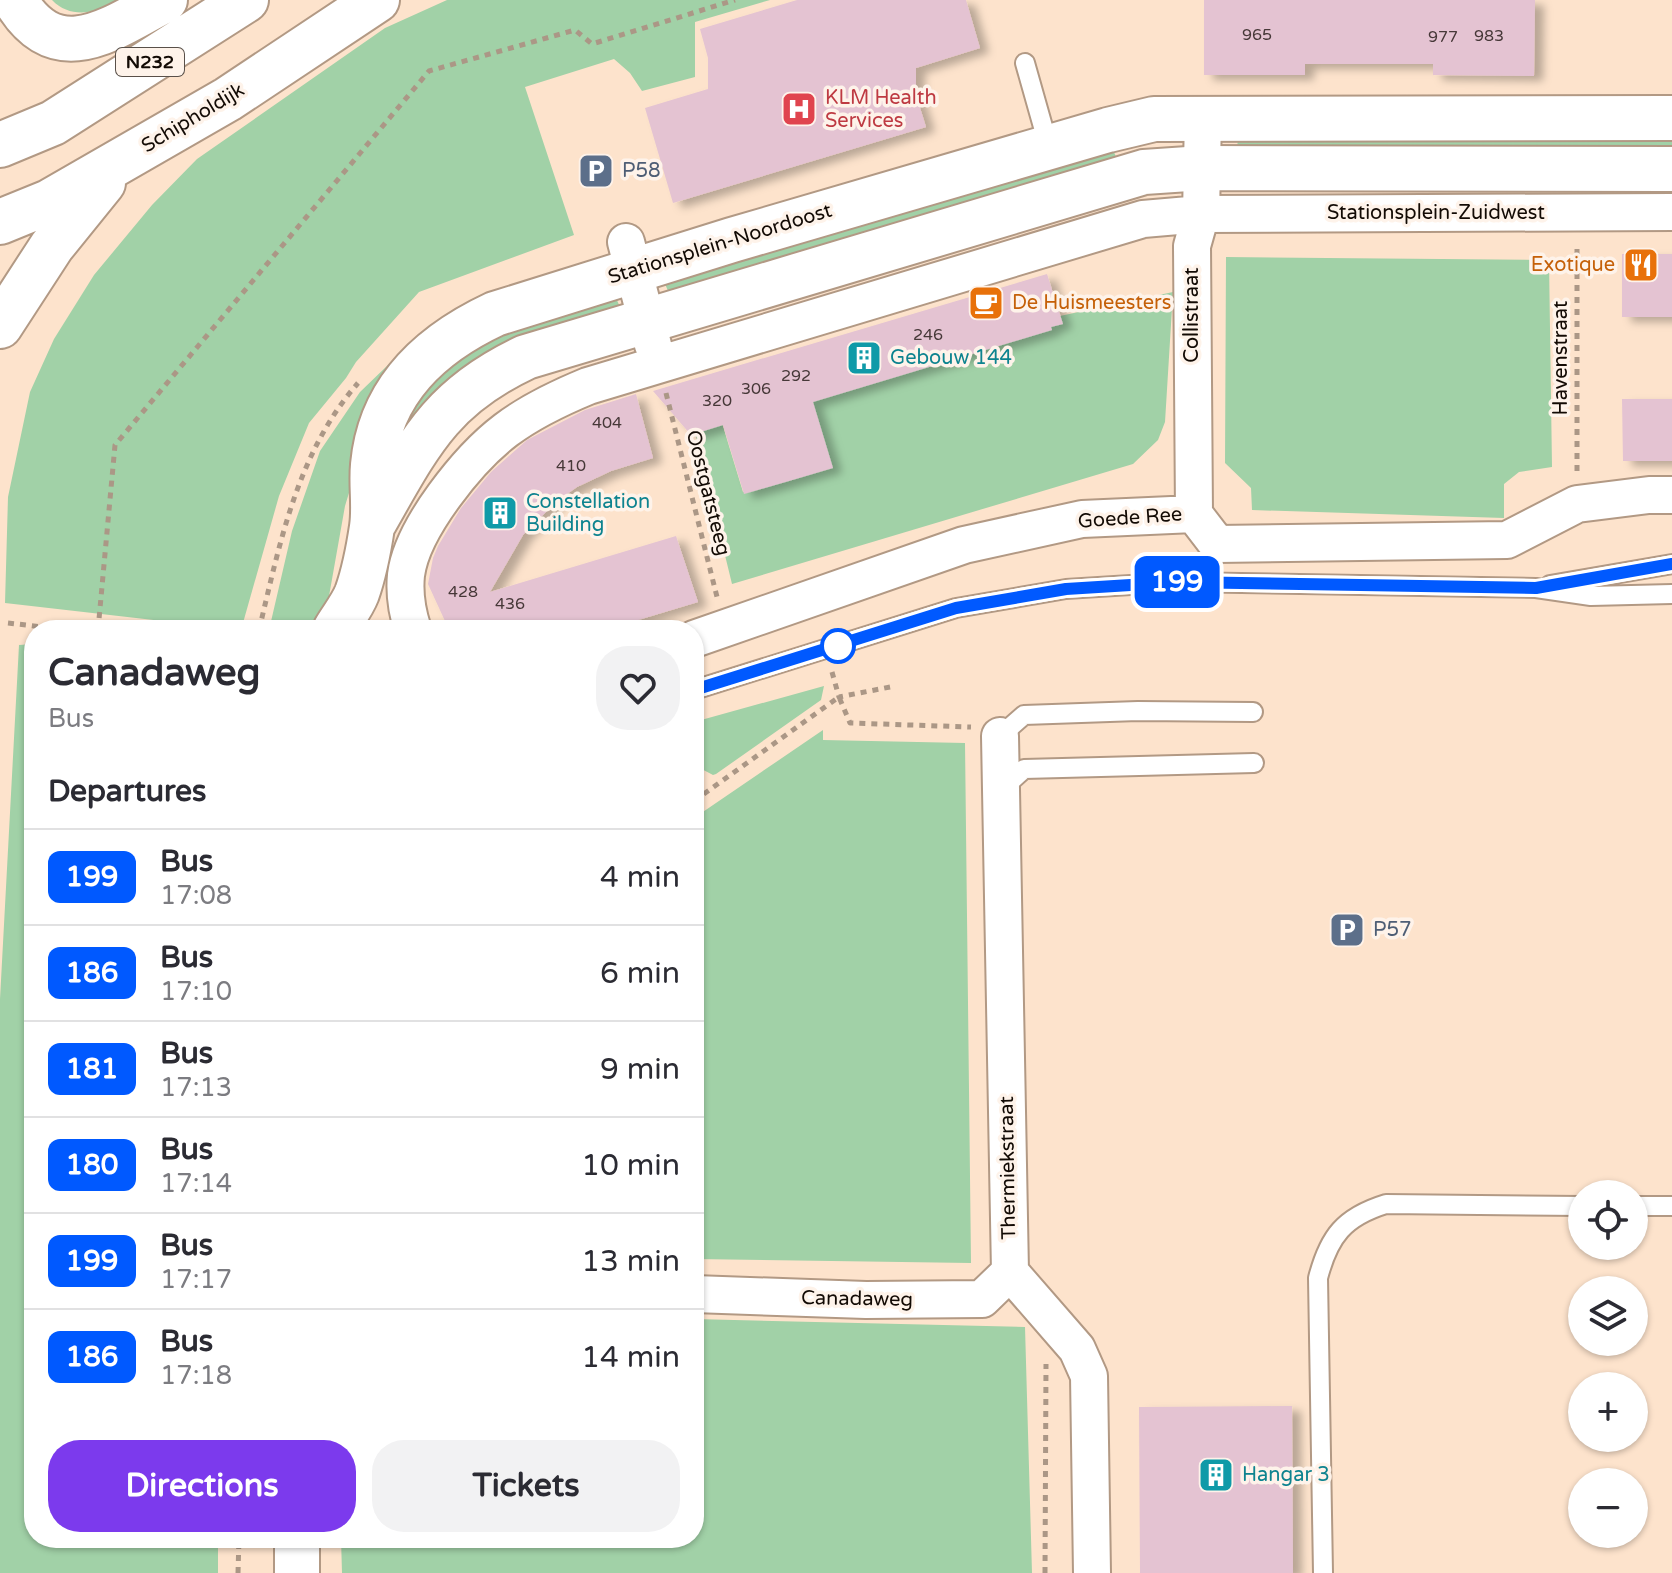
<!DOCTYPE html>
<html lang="en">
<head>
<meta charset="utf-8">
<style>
	body { margin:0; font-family:"Varela Round",sans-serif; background:#f2f2f3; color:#2b2b33; height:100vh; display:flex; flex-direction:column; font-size:30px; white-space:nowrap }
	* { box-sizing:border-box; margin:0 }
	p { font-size:26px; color:#7c7c81 }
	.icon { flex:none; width:44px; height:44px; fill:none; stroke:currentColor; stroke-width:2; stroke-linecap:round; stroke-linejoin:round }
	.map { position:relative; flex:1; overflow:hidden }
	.side { position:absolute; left:24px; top:620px; width:680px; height:928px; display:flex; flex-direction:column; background:#fff; border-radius:32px; box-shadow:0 2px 6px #0004 }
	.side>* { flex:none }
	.badge { padding:0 16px; border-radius:12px; font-size:28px; line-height:52px }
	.buttons { position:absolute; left:1568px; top:1180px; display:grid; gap:16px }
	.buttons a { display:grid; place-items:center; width:80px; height:80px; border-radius:50%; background:#fff; box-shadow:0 2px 6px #0004; font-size:40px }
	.map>.badge { position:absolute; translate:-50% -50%; box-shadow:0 0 0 4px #fff }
	h2 { padding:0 24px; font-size:30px; line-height:72px }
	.round { display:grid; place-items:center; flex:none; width:84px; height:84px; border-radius:32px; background:#f2f2f3 }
	.overview { display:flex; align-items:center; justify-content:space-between; height:136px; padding:0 24px }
	h1 { font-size:38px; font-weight:700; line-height:60px }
	.primary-button { display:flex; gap:16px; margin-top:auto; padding:16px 24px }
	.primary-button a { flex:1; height:92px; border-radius:32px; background:#7c3aed; color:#fff; font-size:32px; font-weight:700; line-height:92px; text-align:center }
	.primary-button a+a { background:#f2f2f3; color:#2b2b33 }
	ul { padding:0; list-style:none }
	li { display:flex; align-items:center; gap:24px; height:96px; padding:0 24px; border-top:2px solid #e1e1e2 }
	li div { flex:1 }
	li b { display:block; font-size:30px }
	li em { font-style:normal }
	li .badge { min-width:88px; font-weight:700; text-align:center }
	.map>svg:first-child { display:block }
</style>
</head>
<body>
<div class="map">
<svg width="1672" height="1573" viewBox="0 0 1672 1573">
	<defs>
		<filter id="shadow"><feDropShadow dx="9" dy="5" stdDeviation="4" flood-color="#0004"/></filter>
	</defs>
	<rect width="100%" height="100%" fill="#fde3cc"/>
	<path fill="#a1d1a7" d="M52,0H127C102,10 73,22 52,0Z
		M447,0H770L695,22V77L642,91L630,73L614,59L525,87L574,235L419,292L356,362L346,378L309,423L279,496L241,630L5,603L8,497L30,392L54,339L94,275L152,205L197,159L385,28Z
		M1672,132V154L1237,148L1238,139Z
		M1113,150L1117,159L669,293L665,284L668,278Z
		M1226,257L1549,260L1552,467L1519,472L1504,484V518L1252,510L1251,488L1225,463Z
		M600,258L596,273L513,301L365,440L345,506L323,630H269L292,531L320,451L360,392L389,364L443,319L513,285Z
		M1173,292L1165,422L1158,440L1133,464L732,584L695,432L722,423L743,492L823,468L802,398L1055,317Z
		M616,298L620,307L427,411L394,439L406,407L469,340Z
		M34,644V1538H218V1573H0V999L19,645Z
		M824,686L821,700L716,774L713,775L694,765V722Z
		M823,730V740L965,743L971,1263L694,1259V818Z
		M694,1319L1025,1327L1032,1573H342L341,1538H694Z"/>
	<path fill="#e4c3d2" filter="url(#shadow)" d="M797,0H966L980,48L916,68V95L926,127L673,203L645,108L708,89V58L700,29Z
		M1204,0H1535L1534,76L1433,75V64H1305V75H1204Z
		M1622,254H1672V317H1622Z
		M1047,274L1063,324L1051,327L1052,330L813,402L833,468L789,481L744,494L723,425L691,435L653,391Z
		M636,394L653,458L611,471L577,487L557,501L523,535L490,592L676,536L698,602L605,630H453L445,621L428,584L433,558L438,546L461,508L491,472L527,440L585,410Z
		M1622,399H1672V461H1623Z
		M1292,1406L1293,1573H1140L1139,1407Z"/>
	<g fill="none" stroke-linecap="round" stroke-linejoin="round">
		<defs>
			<path id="service" d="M1025,63L1049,148
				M1550,585L1672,564
				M694,690L956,608L1066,589L1179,582L1536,588L1591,596L1672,594
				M1000,736L1024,715L1138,711L1253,712
				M1003,788L1024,769L1254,763
				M1634,1206H1672
				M1323,1573L1318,1278C1329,1236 1344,1217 1386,1204L1582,1206"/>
			<path id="minor" d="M626,242L653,345
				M1194,514L1217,544L1507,540L1577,504L1649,495H1672
				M1194,514L1192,246L1201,214L1203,117
				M413,630C407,612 404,595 406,575C412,528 469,458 506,430C531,411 559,398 588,386L1143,219L1201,214L1672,212
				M694,639L964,545L1082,519L1194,514
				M1000,736L1010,1272L1077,1349L1089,1376L1092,1573
				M694,1294L866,1300L982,1299L1010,1272"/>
			<path id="tertiary" d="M375,521C420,442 441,397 526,357L1144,172L1203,168L1672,169
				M335,630C342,618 352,606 357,593C364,573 369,547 372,527C375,506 371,485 373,465C380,390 431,344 495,314L732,240L1108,130L1154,119L1672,118
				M297,1573V1538"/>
			<path id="primary" d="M15,0C57,71 112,28 165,0
				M0,145L53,123L246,0
				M0,222L49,202L228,99L377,0
				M0,326L52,246L103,183"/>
		</defs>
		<use href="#service" stroke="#b29984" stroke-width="22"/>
		<use href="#minor" stroke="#b29984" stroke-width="40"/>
		<use href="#tertiary" stroke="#b29984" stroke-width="48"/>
		<use href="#primary" stroke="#b29984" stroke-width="48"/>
		<path stroke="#ab9786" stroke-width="5" stroke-dasharray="6 6" stroke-linecap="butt" d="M666,393L717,597
			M1577,471V245
			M8,623L70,630
			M98,630L115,445L429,71L575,30L592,44L735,0
			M259,630C280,543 297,453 358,383
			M832,672L839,697L895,686
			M694,801L839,697L850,723L971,727
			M238,1573L239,1538
			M1045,1573L1046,1364"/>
		<use href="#service" stroke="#fff" stroke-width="18"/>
		<use href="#minor" stroke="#fff" stroke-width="36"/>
		<use href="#tertiary" stroke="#fff" stroke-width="44"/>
		<use href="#primary" stroke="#fff" stroke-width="44"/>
	</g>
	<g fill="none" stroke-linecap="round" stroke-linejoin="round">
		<defs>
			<path id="line" d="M694,690L956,608L1066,589L1179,582L1536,588L1672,564"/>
		</defs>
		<use href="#line" stroke="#fff" stroke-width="18"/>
		<use href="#line" stroke="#0059ff" stroke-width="12"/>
	</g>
	<defs>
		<symbol id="hospital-square" viewBox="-11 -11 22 22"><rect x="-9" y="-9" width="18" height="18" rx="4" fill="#e0444e" stroke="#fef3ea"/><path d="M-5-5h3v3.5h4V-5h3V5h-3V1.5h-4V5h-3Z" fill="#fff"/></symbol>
		<symbol id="parking-square" viewBox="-11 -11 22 22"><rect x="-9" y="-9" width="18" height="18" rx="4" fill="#5c6f8a" stroke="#fef3ea"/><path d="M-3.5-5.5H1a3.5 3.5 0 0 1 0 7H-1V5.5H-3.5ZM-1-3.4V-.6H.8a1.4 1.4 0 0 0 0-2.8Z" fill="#fff"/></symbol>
		<symbol id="restaurant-square" viewBox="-11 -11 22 22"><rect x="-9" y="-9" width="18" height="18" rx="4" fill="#e8710a" stroke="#fef3ea"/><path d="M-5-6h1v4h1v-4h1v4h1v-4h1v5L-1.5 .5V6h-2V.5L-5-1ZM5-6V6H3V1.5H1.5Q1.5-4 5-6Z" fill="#fff"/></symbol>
		<symbol id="cafe-square" viewBox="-11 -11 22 22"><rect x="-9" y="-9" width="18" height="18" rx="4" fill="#e8710a" stroke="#fef3ea"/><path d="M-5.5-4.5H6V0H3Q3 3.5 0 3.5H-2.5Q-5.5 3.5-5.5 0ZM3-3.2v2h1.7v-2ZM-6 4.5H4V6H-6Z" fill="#fff"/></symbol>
		<symbol id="building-square" viewBox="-11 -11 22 22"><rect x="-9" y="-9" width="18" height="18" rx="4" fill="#0f9aa8" stroke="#fef3ea"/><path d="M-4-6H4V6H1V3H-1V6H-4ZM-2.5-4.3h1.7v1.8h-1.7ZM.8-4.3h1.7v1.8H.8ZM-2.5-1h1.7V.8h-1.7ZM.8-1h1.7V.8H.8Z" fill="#fff"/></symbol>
	</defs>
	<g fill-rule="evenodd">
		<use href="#hospital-square" x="779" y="89" width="40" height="40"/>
		<use href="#parking-square" x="576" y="151" width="40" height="40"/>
		<use href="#restaurant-square" x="1621" y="245" width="40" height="40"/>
		<use href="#cafe-square" x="966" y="283" width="40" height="40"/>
		<use href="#building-square" x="844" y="338" width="40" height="40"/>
		<use href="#building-square" x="480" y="493" width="40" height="40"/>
		<use href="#parking-square" x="1327" y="910" width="40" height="40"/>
		<use href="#building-square" x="1196" y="1455" width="40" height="40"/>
	</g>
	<circle fill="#fff" stroke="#0059ff" stroke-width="4" cx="838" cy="646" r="16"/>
	<g text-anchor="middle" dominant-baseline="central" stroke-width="7" stroke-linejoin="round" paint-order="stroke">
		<g font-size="16" fill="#463838">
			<text x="1257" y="35">965</text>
			<text x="1489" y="36">983</text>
			<text x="1443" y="37">977</text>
			<text x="928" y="335">246</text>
			<text x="796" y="376">292</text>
			<text x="756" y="389">306</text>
			<text x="717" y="401">320</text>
			<text x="607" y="423">404</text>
			<text x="571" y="466">410</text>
			<text x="463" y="592">428</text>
			<text x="510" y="604">436</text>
		</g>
		<rect fill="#fef3ea" stroke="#595049" stroke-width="2" x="116" y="48" width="68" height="28" rx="6"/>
		<g font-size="18" font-weight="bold" fill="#120a04">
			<text x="150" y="62">N232</text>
		</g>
		<g font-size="20" fill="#be3a42" stroke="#fef3ea" text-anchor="start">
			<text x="825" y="98">KLM Health<tspan x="825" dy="23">Services</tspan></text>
		</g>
		<g font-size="20" fill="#120a04" stroke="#fef3ea">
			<text transform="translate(193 118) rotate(-31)">Schipholdijk</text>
			<text x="1436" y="213">Stationsplein-Zuidwest</text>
			<text transform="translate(720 244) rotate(-17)">Stationsplein-Noordoost</text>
			<text transform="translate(1192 315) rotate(-90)">Collistraat</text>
			<text transform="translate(1561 358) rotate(-90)">Havenstraat</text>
			<text transform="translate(708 493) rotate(76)">Oostgatsteeg</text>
			<text transform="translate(1130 518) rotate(-4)">Goede Ree</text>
			<text transform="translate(1008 1168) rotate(-91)">Thermiekstraat</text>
			<text transform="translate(857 1299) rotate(1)">Canadaweg</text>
		</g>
		<g font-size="20" fill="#4e5e75" stroke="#fef3ea" text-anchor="start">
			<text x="622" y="171">P58</text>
			<text x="1373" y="930">P57</text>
		</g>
		<g font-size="20" fill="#c56008" stroke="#fef3ea" text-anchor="end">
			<text x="1615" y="265">Exotique</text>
			<text x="1012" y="303" text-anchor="start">De Huismeesters</text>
		</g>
		<g font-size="20" fill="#0d838f" stroke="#fef3ea" text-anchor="start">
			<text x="890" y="358">Gebouw 144</text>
			<text x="526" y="502">Constellation<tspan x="526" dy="23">Building</tspan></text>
			<text x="1242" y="1475">Hangar 3</text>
		</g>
	</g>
</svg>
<div class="buttons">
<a><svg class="icon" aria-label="locate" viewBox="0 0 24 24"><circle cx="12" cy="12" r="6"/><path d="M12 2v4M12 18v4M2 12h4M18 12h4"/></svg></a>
<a><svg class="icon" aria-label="layers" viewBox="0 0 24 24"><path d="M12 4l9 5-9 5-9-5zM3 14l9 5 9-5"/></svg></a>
<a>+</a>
<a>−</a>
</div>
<b class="badge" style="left:1177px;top:582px;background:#0059ff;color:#fff">199</b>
<section class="side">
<div class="overview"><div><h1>Canadaweg</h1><p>Bus</p></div><a class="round"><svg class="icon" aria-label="heart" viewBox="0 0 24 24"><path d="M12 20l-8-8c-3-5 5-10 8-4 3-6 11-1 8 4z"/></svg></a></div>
<h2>Departures</h2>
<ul>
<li><span class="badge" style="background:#0059ff;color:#fff">199</span><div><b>Bus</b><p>17:08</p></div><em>4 min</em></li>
<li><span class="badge" style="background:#0059ff;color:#fff">186</span><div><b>Bus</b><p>17:10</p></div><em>6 min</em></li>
<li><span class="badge" style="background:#0059ff;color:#fff">181</span><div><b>Bus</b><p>17:13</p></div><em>9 min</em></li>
<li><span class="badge" style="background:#0059ff;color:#fff">180</span><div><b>Bus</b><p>17:14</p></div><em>10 min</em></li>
<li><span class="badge" style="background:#0059ff;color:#fff">199</span><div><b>Bus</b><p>17:17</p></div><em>13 min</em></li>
<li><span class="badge" style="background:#0059ff;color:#fff">186</span><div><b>Bus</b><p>17:18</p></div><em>14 min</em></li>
</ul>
<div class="primary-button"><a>Directions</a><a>Tickets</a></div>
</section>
</div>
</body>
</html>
